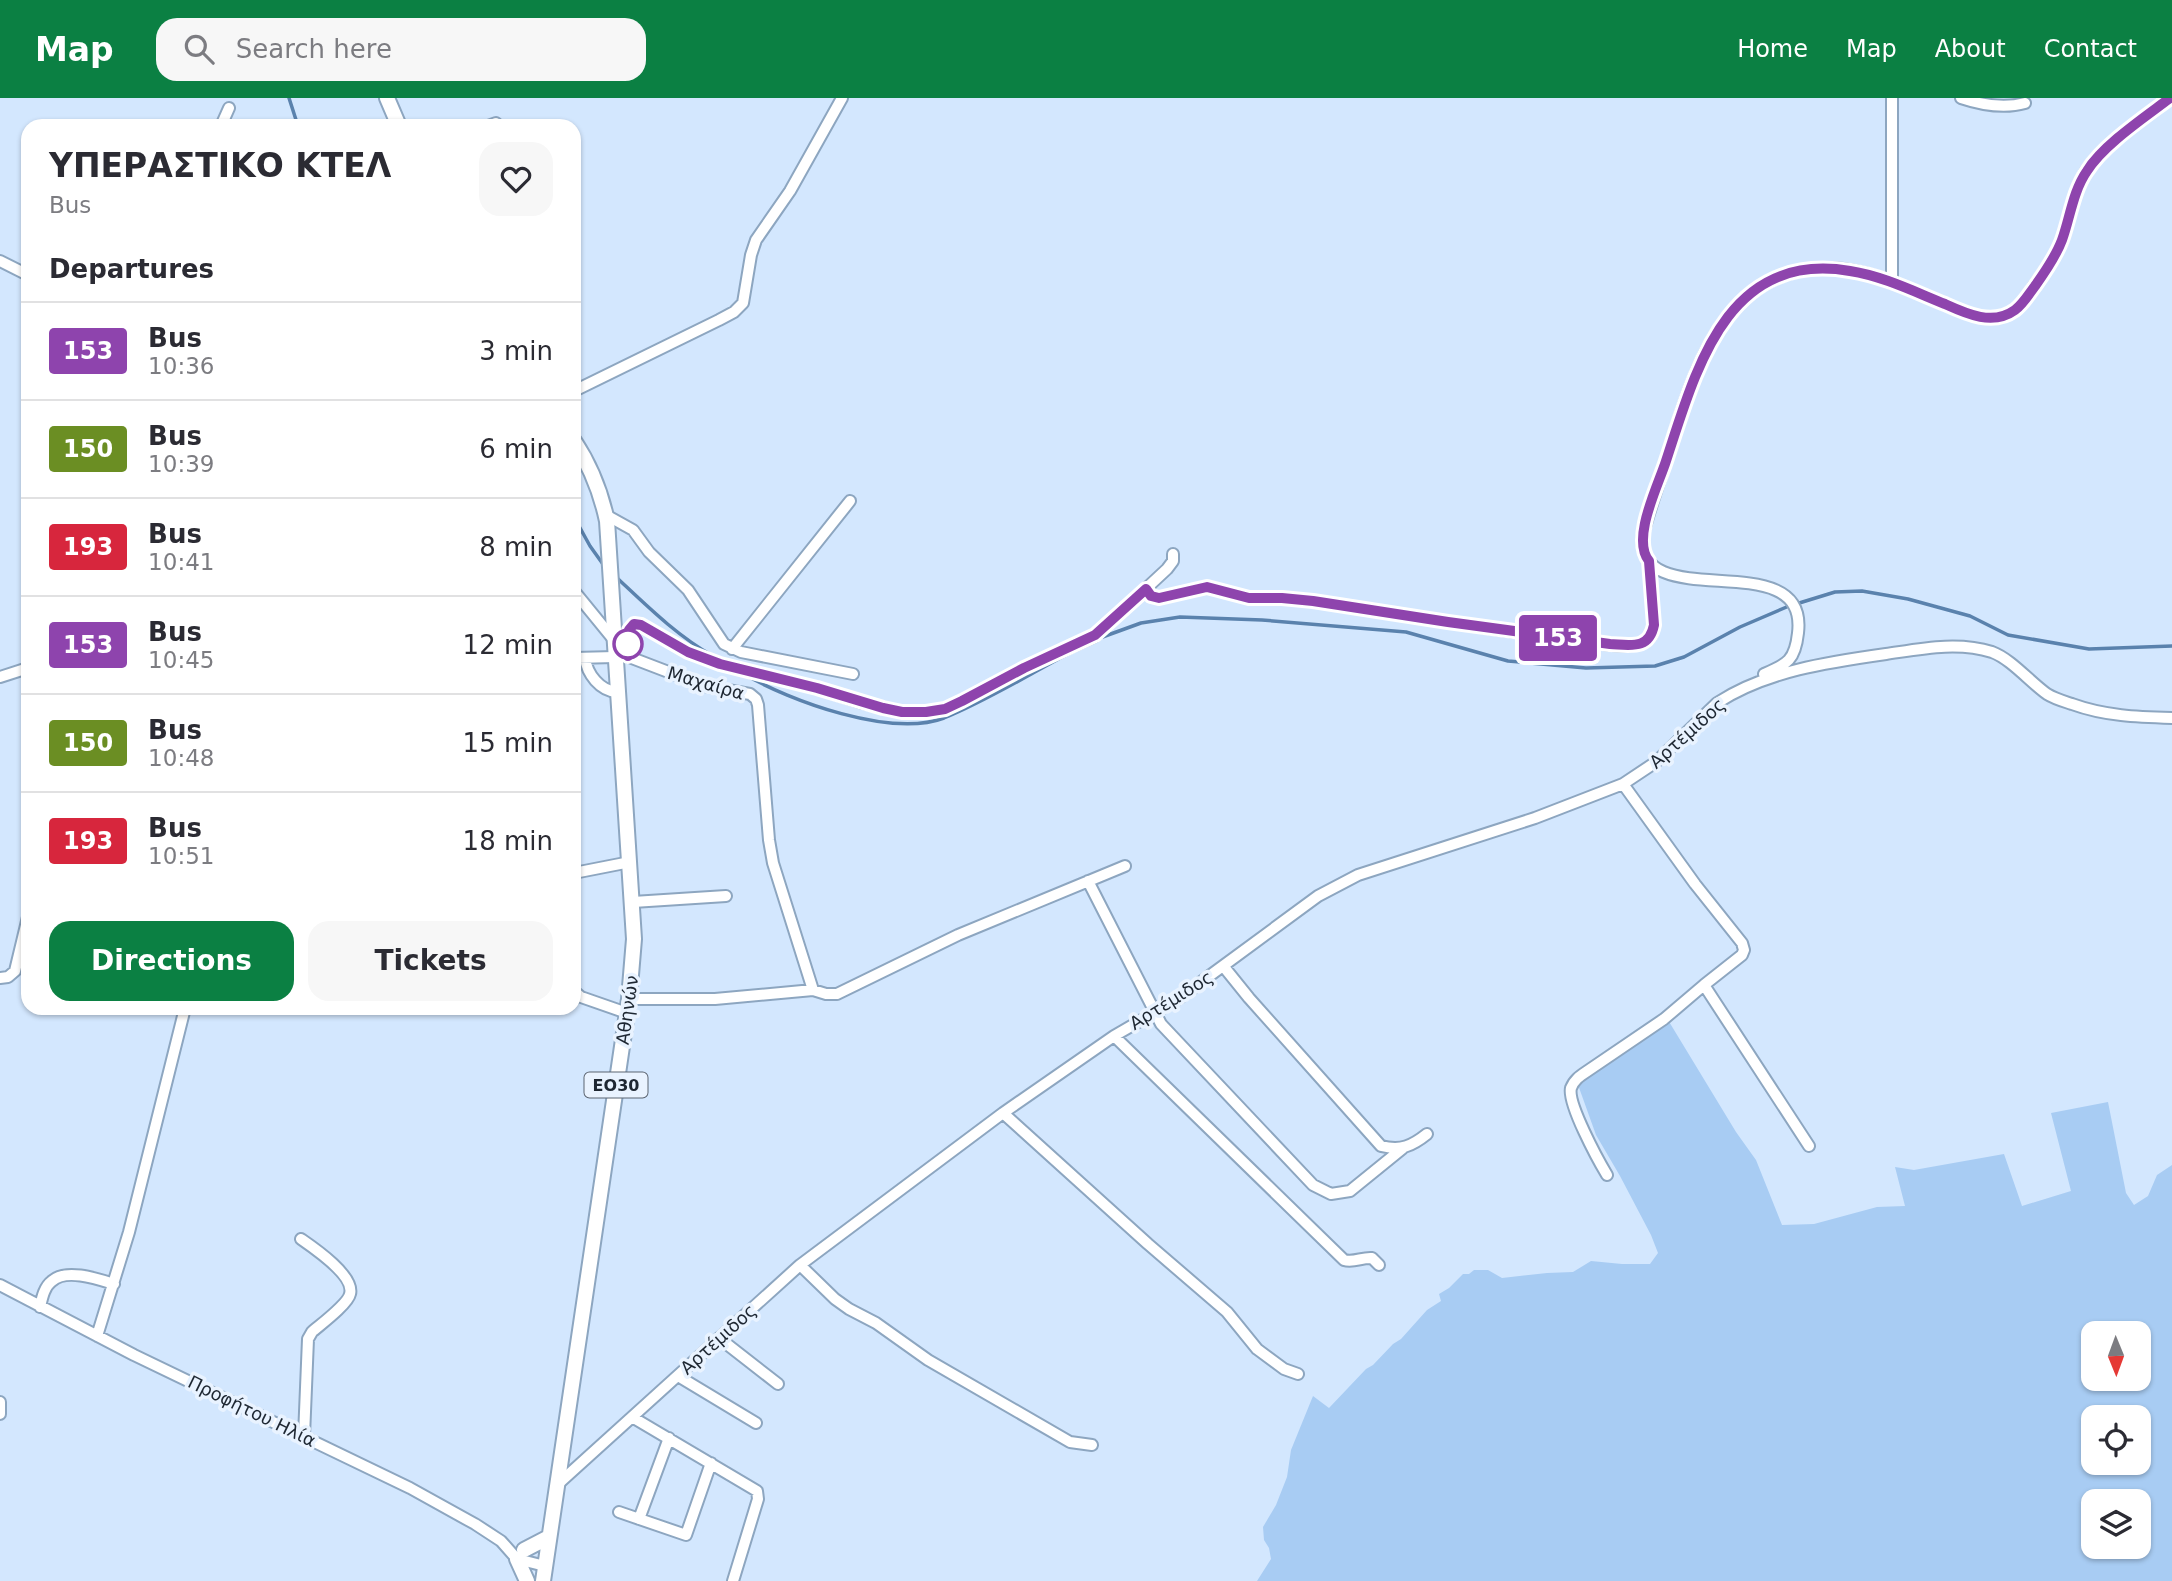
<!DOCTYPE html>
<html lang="en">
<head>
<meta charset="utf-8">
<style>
	body { margin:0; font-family:"DejaVu Sans",sans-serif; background:#f7f7f7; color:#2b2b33; height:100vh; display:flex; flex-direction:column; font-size:26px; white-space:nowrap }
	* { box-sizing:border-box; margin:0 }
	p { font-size:23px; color:#7c7c81 }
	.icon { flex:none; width:38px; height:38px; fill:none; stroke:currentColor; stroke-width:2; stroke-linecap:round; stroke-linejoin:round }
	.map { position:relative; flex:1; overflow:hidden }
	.panel { position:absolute; left:21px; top:21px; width:560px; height:896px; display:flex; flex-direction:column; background:#fff; border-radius:21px; box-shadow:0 2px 5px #0004 }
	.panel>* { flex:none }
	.badge { padding:0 14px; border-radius:5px; font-size:24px; line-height:46px }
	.needle { width:46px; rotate:179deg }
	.fabs { position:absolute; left:2081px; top:1223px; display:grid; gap:14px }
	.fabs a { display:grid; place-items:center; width:70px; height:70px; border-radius:14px; background:#fff; box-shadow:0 2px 5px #0004; font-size:35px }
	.map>.badge { position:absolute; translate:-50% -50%; box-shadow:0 0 0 4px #fff }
	h2 { padding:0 28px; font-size:26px; line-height:63px }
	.round { display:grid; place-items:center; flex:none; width:74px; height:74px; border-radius:21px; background:#f7f7f7 }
	.head { display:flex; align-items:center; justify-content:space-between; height:119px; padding:0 28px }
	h1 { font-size:33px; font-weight:700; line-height:52px }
	.cta { display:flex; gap:14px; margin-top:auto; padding:14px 28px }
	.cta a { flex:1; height:80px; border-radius:21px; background:#0b8043; color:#fff; font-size:28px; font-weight:700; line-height:80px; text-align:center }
	.cta a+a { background:#f7f7f7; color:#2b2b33 }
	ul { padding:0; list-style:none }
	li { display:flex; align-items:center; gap:21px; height:98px; padding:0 28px; border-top:2px solid #e1e1e2 }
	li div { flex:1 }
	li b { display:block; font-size:26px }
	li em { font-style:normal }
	li .badge { min-width:77px; font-weight:700; text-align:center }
	header { display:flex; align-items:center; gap:42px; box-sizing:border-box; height:98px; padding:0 35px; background:#0b8043; color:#fff }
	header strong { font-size:33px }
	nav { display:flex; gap:38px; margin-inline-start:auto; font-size:24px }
	.search { width:490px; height:63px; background:#f7f7f7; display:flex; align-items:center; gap:18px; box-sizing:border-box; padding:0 24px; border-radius:21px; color:#7c7c81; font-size:26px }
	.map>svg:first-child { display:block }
</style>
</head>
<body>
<header>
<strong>Map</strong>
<div class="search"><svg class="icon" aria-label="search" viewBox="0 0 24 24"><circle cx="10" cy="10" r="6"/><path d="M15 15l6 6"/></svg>Search here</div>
<nav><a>Home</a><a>Map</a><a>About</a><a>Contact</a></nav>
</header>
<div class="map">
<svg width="2172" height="1483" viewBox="0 0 2172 1483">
	<rect width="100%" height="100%" fill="#d3e7fe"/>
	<path fill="#a8ccf3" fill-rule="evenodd" d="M1668,922L1736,1034L1756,1062L1782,1127L1814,1126L1877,1109L1905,1108L1895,1069L1914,1072L2004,1056L2022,1108L2071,1093L2051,1015L2108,1004L2126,1095L2134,1107L2148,1098L2157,1077L2172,1067V1483H1257L1271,1461L1269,1450L1264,1442L1263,1429L1276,1407L1287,1379L1291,1352L1313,1298L1329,1310L1366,1271L1373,1267L1393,1246L1401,1241L1427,1212L1441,1203L1439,1196L1449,1190L1463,1176H1469L1474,1172H1488L1502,1180L1547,1175L1573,1174L1591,1163L1622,1166H1650L1658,1155L1651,1137L1620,1078L1596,1037L1577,984ZM2093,1236H2138V1281H2093ZM2093,1320H2138V1365H2093ZM2093,1404H2138V1449H2093Z"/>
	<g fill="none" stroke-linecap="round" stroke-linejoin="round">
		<path stroke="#5a82ad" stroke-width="3.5" d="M289,0L298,28
			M574,419L590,448L605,469
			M616,479C646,507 677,538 713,558
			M1796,506L1835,494L1862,493L1908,501L1970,518L2008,537L2089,551L2172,548
			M1097,541L1141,525L1180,519L1262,522L1406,534L1508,563L1586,570L1655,568L1684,559L1740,529L1789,508
			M744,576C790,603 891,640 944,620C986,603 1028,577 1068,556"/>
		<defs>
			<path id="minor" d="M1892,0V185
				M1961,0C1982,7 2004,11 2025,5
				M221,28L229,10
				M488,28L496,25
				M0,163L28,177
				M574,293L719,222L734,214L743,205L751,157L756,142L790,93L842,0
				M606,417L633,432L649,454L688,492L724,546L741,554L853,576
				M1146,491L1151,498L1159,500L1207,489L1249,500H1282L1313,503C1395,516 1476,529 1558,540C1579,542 1620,551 1639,546C1650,543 1652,538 1654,527L1649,463
				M574,493L614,542
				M732,551L850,403
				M624,557L705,588L750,596L756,601L758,607L769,742L773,765L813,892
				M628,558L629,532L634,526L641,527L688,554L720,566L817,590L863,605L902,614H926L945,611L962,603L1024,570L1095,538L1167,471L1173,463V456
				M574,560L615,559
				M585,560C587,576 600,593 617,594
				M1764,576C1787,566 1795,563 1798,535C1809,443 1633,521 1643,436C1650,410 1659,385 1667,360C1693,275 1723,166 1833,170C1872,172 1909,192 1944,206C1966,215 1991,228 2014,213C2023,207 2029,196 2034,188C2044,174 2056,159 2062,143C2070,120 2073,94 2086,73C2103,47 2145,19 2170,0
				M0,579L28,570
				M1623,686L1695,786L1742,845L1744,852L1742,857L1704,887L1809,1048
				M574,775L630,764
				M1088,783L1161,926L1313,1087L1331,1096L1350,1093L1403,1050
				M633,804L726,798
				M1224,869L1249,900L1381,1048C1401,1053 1412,1048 1427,1036
				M0,880L8,879L15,873L28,819
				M574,893L581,899L627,915
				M629,901H715L813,892L826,896H837L958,837L1125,768
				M1114,938L1344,1162C1354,1165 1362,1159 1372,1160L1379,1167
				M1003,1015L1148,1146L1227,1214L1257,1251L1284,1271L1298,1276
				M1607,1077C1598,1062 1567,1005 1571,990C1574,982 1580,978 1586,974L1664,921L1704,887
				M301,1141C314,1150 355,1178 350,1196C348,1206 320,1227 312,1234L308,1241L304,1338
				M800,1167L835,1201L849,1211L876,1225L928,1262L1070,1344L1092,1347
				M0,1187L134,1257L410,1390L475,1426L501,1443L517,1461L545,1468
				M40,1209C42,1200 44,1189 52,1183C66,1170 98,1181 114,1186
				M97,1238L129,1134L185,910
				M719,1240L778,1286
				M678,1278L756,1325
				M0,1304V1316
				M632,1319L757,1393L758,1401L733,1483
				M558,1386L800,1167L1003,1015L1114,938L1178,901L1318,798L1358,777L1535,720L1623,686L1656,664L1717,605C1766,573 1829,564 1886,556C1920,551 1957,543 1992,554C2011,561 2030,584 2047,596C2055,601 2063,603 2072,606C2105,618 2137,619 2172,620
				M619,1414L686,1437L711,1365
				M639,1421L669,1340"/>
			<path id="major" d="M387,0L399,28
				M524,1452L549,1439
				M517,1461L527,1483
				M543,1483L629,901L634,841L607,423C601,395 590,367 574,343"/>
		</defs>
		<use href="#minor" stroke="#8da6c0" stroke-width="14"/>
		<use href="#major" stroke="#8da6c0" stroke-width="18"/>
		<use href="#minor" stroke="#fff" stroke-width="10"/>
		<use href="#major" stroke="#fff" stroke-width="14"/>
	</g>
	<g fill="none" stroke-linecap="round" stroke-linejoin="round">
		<defs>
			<path id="line" d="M628,558L629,532L634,526L641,527L688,554L720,566L817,590L883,610L902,614H926L945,611L962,603L1024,570L1095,537L1146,491L1151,498L1159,500L1207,489L1249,500H1282L1313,503L1448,524L1610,546C1631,547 1649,552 1654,527L1649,463C1631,441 1658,388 1666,363C1696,272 1726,152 1850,173C1883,178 1915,194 1945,206C1967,216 1993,228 2015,212C2023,206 2029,196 2035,188C2045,174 2056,158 2062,142C2070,120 2073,93 2087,73C2103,47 2145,19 2170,0"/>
		</defs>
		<use href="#line" stroke="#fff" stroke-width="16"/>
		<use href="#line" stroke="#8e44ad" stroke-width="10"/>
	</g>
	<circle fill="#fff" stroke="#8e44ad" stroke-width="3.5" cx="628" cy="546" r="14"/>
	<g text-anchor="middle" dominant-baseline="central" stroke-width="7" stroke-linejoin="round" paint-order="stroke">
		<rect fill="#e9f3ff" stroke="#5b6470" stroke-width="2" x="584.5" y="974.5" width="63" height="25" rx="5"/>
		<g font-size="16" font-weight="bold" fill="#1e2732">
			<text x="616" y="987">ΕΟ30</text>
		</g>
		<g font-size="18" fill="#1e2732" stroke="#e9f3ff">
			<text transform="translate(706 585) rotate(16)">Μαχαίρα</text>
			<text transform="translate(1687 635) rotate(-42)">Αρτέμιδος</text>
			<text transform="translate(1171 902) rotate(-32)">Αρτέμιδος</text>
			<text transform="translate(627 912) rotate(-82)">Αθηνών</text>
			<text transform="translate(718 1241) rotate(-42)">Αρτέμιδος</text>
			<text transform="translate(252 1313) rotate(26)">Προφήτου Ηλία</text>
		</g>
	</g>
</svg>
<div class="fabs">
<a><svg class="needle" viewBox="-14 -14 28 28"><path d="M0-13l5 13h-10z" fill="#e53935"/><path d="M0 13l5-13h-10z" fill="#7c7c81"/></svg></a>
<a><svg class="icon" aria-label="locate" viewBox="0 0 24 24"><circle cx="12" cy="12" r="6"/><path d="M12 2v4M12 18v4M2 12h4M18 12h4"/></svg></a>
<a><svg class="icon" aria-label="layers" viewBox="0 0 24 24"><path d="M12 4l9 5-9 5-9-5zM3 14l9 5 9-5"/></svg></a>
</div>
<b class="badge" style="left:1558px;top:540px;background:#8e44ad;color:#fff">153</b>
<section class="panel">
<div class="head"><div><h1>ΥΠΕΡΑΣΤΙΚΟ ΚΤΕΛ</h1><p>Bus</p></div><a class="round"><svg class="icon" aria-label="heart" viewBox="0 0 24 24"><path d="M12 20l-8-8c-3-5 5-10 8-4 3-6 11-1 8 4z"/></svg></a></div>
<h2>Departures</h2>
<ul>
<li><span class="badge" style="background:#8e44ad;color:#fff">153</span><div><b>Bus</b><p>10:36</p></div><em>3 min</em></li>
<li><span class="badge" style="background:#6b8e23;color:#fff">150</span><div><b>Bus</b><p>10:39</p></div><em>6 min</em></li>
<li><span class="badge" style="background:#d7263d;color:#fff">193</span><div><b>Bus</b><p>10:41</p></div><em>8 min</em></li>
<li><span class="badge" style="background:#8e44ad;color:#fff">153</span><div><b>Bus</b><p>10:45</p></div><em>12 min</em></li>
<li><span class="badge" style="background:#6b8e23;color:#fff">150</span><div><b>Bus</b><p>10:48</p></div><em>15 min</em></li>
<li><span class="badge" style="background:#d7263d;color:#fff">193</span><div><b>Bus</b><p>10:51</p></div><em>18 min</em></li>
</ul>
<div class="cta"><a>Directions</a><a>Tickets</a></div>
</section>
</div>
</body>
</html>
